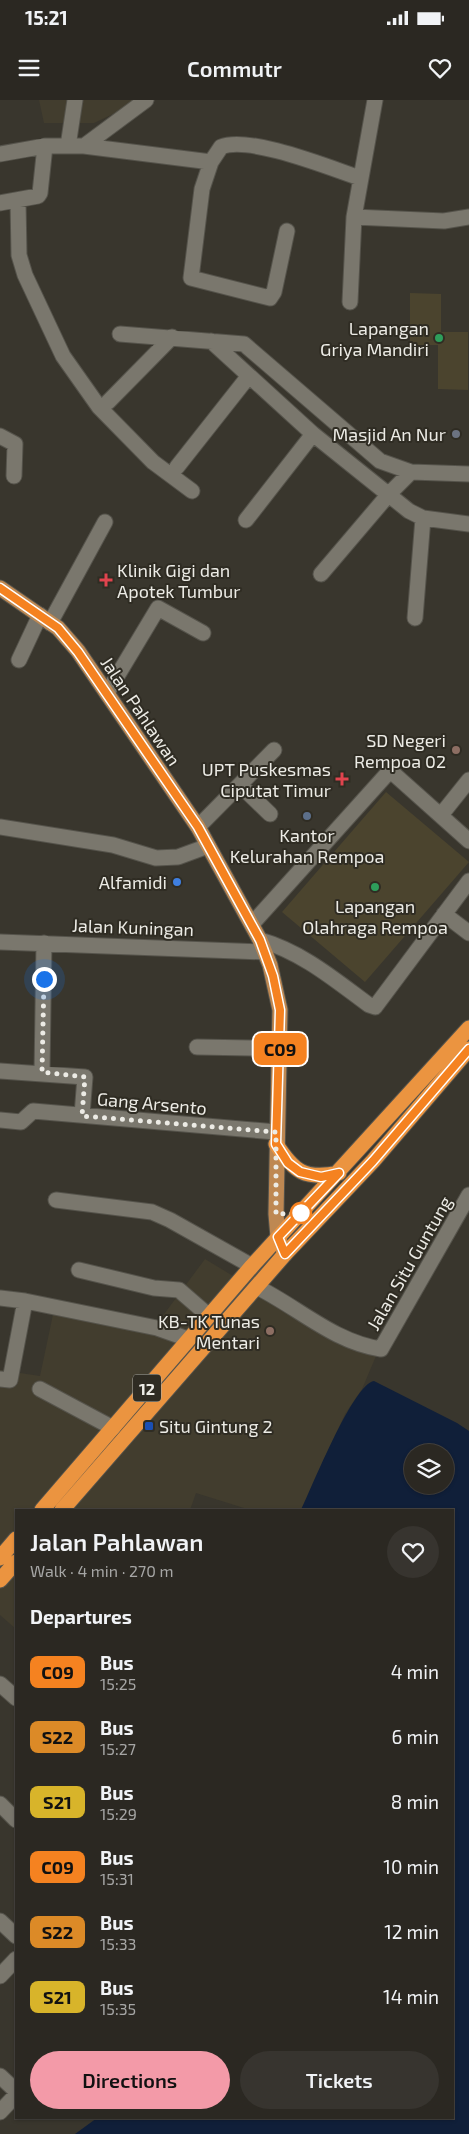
<!DOCTYPE html>
<html lang="en">
<head>
<meta charset="utf-8">
<style>
	body { margin:0; font-family:"Exo 2",sans-serif; background:#37342f; color:#f1f3f6; height:100vh; display:flex; flex-direction:column; font-size:19px; white-space:nowrap }
	* { box-sizing:border-box; margin:0 }
	p { font-size:16px; color:#a6a6a5 }
	.icon { flex:none; width:28px; height:28px; fill:none; stroke:currentColor; stroke-width:2; stroke-linecap:round; stroke-linejoin:round }
	.map { position:relative; flex:1; overflow:hidden }
	.sheet { position:absolute; left:15px; top:1409px; width:439px; height:610px; display:flex; flex-direction:column; background:#2b2822; border-radius:0px; box-shadow:0 1px 4px #0004,0 0 0 1px #474440 }
	.sheet>* { flex:none }
	.badge { padding:0 10px; border-radius:8px; font-size:18px; line-height:32px }
	.buttons { position:absolute; left:404px; top:1344px; display:grid; gap:10px }
	.buttons a { display:grid; place-items:center; width:50px; height:50px; border-radius:50%; background:#2b2822; box-shadow:0 1px 4px #0004,0 0 0 1px #474440; font-size:25px }
	.you { position:absolute; width:25px; height:25px; margin:-12px; border:4px solid #fff; border-radius:50%; background:#1a73e8; box-shadow:0 0 0 8px #1a73e833 }
	.map>.badge { position:absolute; translate:-50% -50%; box-shadow:0 0 0 2px #fff }
	h2 { padding:0 15px; font-size:19px; line-height:45px }
	.round { display:grid; place-items:center; flex:none; width:52px; height:52px; border-radius:26px; background:#37342f }
	.overview { display:flex; align-items:center; justify-content:space-between; height:85px; padding:0 15px }
	h1 { font-size:24px; font-weight:600; line-height:38px }
	.primary-button { display:flex; gap:10px; margin-top:auto; padding:10px 15px }
	.primary-button a { flex:1; height:58px; border-radius:30px; background:#f39aa8; color:#111; font-size:20px; font-weight:600; line-height:58px; text-align:center }
	.primary-button a+a { background:#37342f; color:#f1f3f6 }
	ul { padding:0; list-style:none }
	li { display:flex; align-items:center; gap:15px; height:65px; padding:0 15px }
	li div { flex:1 }
	li b { display:block; font-size:19px }
	li em { font-style:normal }
	li .badge { min-width:55px; font-weight:700; text-align:center }
	.status { display:flex; justify-content:space-between; align-items:center; height:35px; padding:0 25px; background:#2b2822; direction:ltr }
	.status svg { height:14px; fill:currentColor }
	header { display:flex; justify-content:space-between; align-items:center; height:65px; padding:0 15px; background:#2b2822; font-size:22px; font-weight:600 }
	.map>svg:first-child { display:block }
</style>
</head>
<body>
<div class="status"><b>15:21</b><svg viewBox="0 0 49 12"><path d="M0 12V9h3v3zM5 12V6h3v6zM10 12V3h3v9zM15 12V0h3v12zM26 1h20v11H26zM47 4h2v5h-2z"/></svg></div>
<header><svg class="icon" aria-label="menu" viewBox="0 0 24 24"><path d="M4 6h16M4 12h16M4 18h16"/></svg>Commutr<svg class="icon" aria-label="heart" viewBox="0 0 24 24"><path d="M12 20l-8-8c-3-5 5-10 8-4 3-6 11-1 8 4z"/></svg></header>
<div class="map">
<svg width="469" height="2034" viewBox="0 0 469 2034">
	<rect width="100%" height="100%" fill="#39362d"/>
	<path fill="#423d2e" d="M39,0H143L94,23H44Z
		M205,1159L266,1196L376,1256L362,1289L345,1314L301,1410L244,1408L196,1393L190,1410H16V1529L0,1515V1270L40,1276L55,1205L156,1225Z"/>
	<path fill="#4b442e" d="M410,193L441,194V232H468V290L438,289V245H410Z
		M386,692L469,762L365,882L282,812Z"/>
	<path fill="#101f39" fill-rule="evenodd" d="M374,1281L457,1323L469,1331V2034H75L97,2018H452V1410H301C312,1387 353,1284 374,1281ZM412,1352H445V1385H412Z"/>
	<g fill="none" stroke-linecap="round" stroke-linejoin="round">
		<defs>
			<path id="minor" d="M68,46L75,0
				M84,46L146,0
				M0,54L45,46
				M211,62L202,89L191,178L270,198L274,192L287,131
				M18,101L19,155L25,175L63,256L99,307L153,362L192,391
				M0,103L38,96L40,93L45,46H84L211,62L221,47C249,35 330,68 360,78
				M354,117L444,121L469,117
				M350,202L354,117L375,0
				M120,234L244,244L380,361L411,372L469,374
				M211,241L313,334L409,411L423,418L469,424
				M108,302L172,237
				M0,336L15,344L14,376
				M177,367L248,277
				M246,420L313,334
				M321,474L389,394L411,372
				M415,518L423,418
				M50,523L105,422
				M19,560L40,515
				M107,593L158,508L203,533
				M240,685L270,714
				M441,715L469,680
				M0,727L113,745L156,758L178,757L208,746
				M198,727L274,650
				M444,814L469,833
				M252,824L387,674H394L469,741
				M260,840C302,852 335,880 369,905L375,907L469,781
				M0,842L265,852
				M197,947L251,948L280,942
				M0,971L85,977L82,1015
				M42,972L44,843
				M0,1020L21,1022L33,1011L276,1032
				M56,1100L152,1112L170,1120L252,1166
				M79,1170L154,1188L179,1190L209,1216
				M257,1187C299,1208 334,1242 381,1249L469,1095
				M0,1198L25,1201L10,1280L0,1279
				M25,1201L157,1228L188,1239
				M40,1289L113,1328
				M0,1584L16,1598
				M0,1704L16,1720
				M0,1821L16,1836
				M0,1876L16,1859
				M0,1976L16,1991
				M0,2012L16,1995"/>
			<path id="major" d="M0,488L58,528L78,551L198,727L260,840L270,865L280,910L276,1114L278,1137L285,1154"/>
			<path id="highway" d="M276,1044C294,1072 305,1080 339,1073
				M42,1410L252,1166L469,928
				M62,1410L285,1154L373,1061L469,949
				M0,1458L16,1439
				M0,1480L16,1462"/>
		</defs>
		<use href="#minor" stroke="#55534b" stroke-width="17"/>
		<use href="#major" stroke="#55534b" stroke-width="17"/>
		<use href="#highway" stroke="#55534b" stroke-width="17"/>
		<use href="#minor" stroke="#7a776d" stroke-width="15"/>
		<use href="#major" stroke="#be8852" stroke-width="15"/>
		<use href="#highway" stroke="#eb9440" stroke-width="15"/>
	</g>
	<g fill="none" stroke-linecap="round" stroke-linejoin="round">
		<defs>
			<path id="line" d="M0,488L58,528L78,552L198,727L260,840L273,876L280,910L276,1044L288,1063L300,1072L321,1077L339,1073L278,1137L285,1154L373,1061L469,949"/>
		</defs>
		<use href="#line" stroke="#fff" stroke-width="11"/>
		<use href="#line" stroke="#f58220" stroke-width="8"/>
		<path stroke="#ecebe5" stroke-width="5" stroke-dasharray="0 9" d="M44,879L42,972L85,977L82,1016L276,1032V1114L301,1113"/>
	</g>
	<g fill="#2e9e5b" stroke="#2f2c23" stroke-width="2">
		<circle cx="439" cy="238" r="5"/>
		<circle cx="375" cy="787" r="5"/>
	</g>
	<circle fill="#6b7280" stroke="#2f2c23" stroke-width="2" cx="456" cy="334" r="5"/>
	<g fill="#e0444e" stroke="#2f2c23" stroke-width="2">
		<path d="M103.5 472.5h5v5h5v5h-5v5h-5v-5h-5v-5h5z"/>
		<path d="M339.5 671.5h5v5h5v5h-5v5h-5v-5h-5v-5h5z"/>
	</g>
	<g fill="#8d6e63" stroke="#2f2c23" stroke-width="2">
		<circle cx="456" cy="650" r="5"/>
		<circle cx="270" cy="1231" r="5"/>
	</g>
	<circle fill="#5c6f8a" stroke="#2f2c23" stroke-width="2" cx="307" cy="716" r="5"/>
	<circle fill="#3f7fe0" stroke="#2f2c23" stroke-width="2" cx="177" cy="782" r="5"/>
	<circle fill="#fff" stroke="#f58220" stroke-width="2.5" cx="301" cy="1113" r="10"/>
	<rect fill="#1a4fb4" stroke="#2f2c23" stroke-width="2" x="144" y="1321" width="10" height="10" rx="2.5"/>
	<g text-anchor="middle" dominant-baseline="central" stroke-width="4" stroke-linejoin="round" paint-order="stroke">
		<rect fill="#2f2c23" stroke="#b3b2ab" stroke-width="1" x="133" y="1274.5" width="28" height="27" rx="4"/>
		<g font-size="16" font-weight="bold" fill="#ecebe5">
			<text x="147" y="1288">12</text>
		</g>
		<g font-size="18" fill="#ecebe5" stroke="#2f2c23" text-anchor="end">
			<text x="429" y="228">Lapangan<tspan x="429" dy="21">Griya Mandiri</tspan></text>
			<text x="446" y="334">Masjid An Nur</text>
			<text x="117" y="470" text-anchor="start">Klinik Gigi dan<tspan x="117" dy="21">Apotek Tumbur</tspan></text>
			<text x="446" y="640">SD Negeri<tspan x="446" dy="21">Rempoa 02</tspan></text>
			<text x="331" y="669">UPT Puskesmas<tspan x="331" dy="21">Ciputat Timur</tspan></text>
			<text x="307" y="735" text-anchor="middle">Kantor<tspan x="307" dy="21">Kelurahan Rempoa</tspan></text>
			<text x="167" y="782">Alfamidi</text>
			<text x="375" y="806" text-anchor="middle">Lapangan<tspan x="375" dy="21">Olahraga Rempoa</tspan></text>
			<text x="260" y="1221">KB-TK Tunas<tspan x="260" dy="21">Mentari</tspan></text>
			<text x="159" y="1326" text-anchor="start">Situ Gintung 2</text>
		</g>
		<g font-size="18" fill="#ecebe5" stroke="#2f2c23">
			<text transform="translate(141 611) rotate(56)">Jalan Pahlawan</text>
			<text transform="translate(133 827) rotate(2)">Jalan Kuningan</text>
			<text transform="translate(152 1003) rotate(5)">Gang Arsento</text>
			<text transform="translate(409 1163) rotate(-60)">Jalan Situ Guntung</text>
		</g>
	</g>
</svg>
<div class="buttons">
<a><svg class="icon" aria-label="layers" viewBox="0 0 24 24"><path d="M12 4l9 5-9 5-9-5zM3 14l9 5 9-5"/></svg></a>
</div>
<div class="you" style="left:44px;top:879px"></div>
<b class="badge" style="left:280px;top:949px;background:#f58220;color:#111">C09</b>
<section class="sheet">
<div class="overview"><div><h1>Jalan Pahlawan</h1><p>Walk · 4 min · 270 m</p></div><a class="round"><svg class="icon" aria-label="heart" viewBox="0 0 24 24"><path d="M12 20l-8-8c-3-5 5-10 8-4 3-6 11-1 8 4z"/></svg></a></div>
<h2>Departures</h2>
<ul>
<li><span class="badge" style="background:#f58220;color:#111">C09</span><div><b>Bus</b><p>15:25</p></div><em>4 min</em></li>
<li><span class="badge" style="background:#dc8a27;color:#111">S22</span><div><b>Bus</b><p>15:27</p></div><em>6 min</em></li>
<li><span class="badge" style="background:#d8b42a;color:#111">S21</span><div><b>Bus</b><p>15:29</p></div><em>8 min</em></li>
<li><span class="badge" style="background:#f58220;color:#111">C09</span><div><b>Bus</b><p>15:31</p></div><em>10 min</em></li>
<li><span class="badge" style="background:#dc8a27;color:#111">S22</span><div><b>Bus</b><p>15:33</p></div><em>12 min</em></li>
<li><span class="badge" style="background:#d8b42a;color:#111">S21</span><div><b>Bus</b><p>15:35</p></div><em>14 min</em></li>
</ul>
<div class="primary-button"><a>Directions</a><a>Tickets</a></div>
</section>
</div>
</body>
</html>
